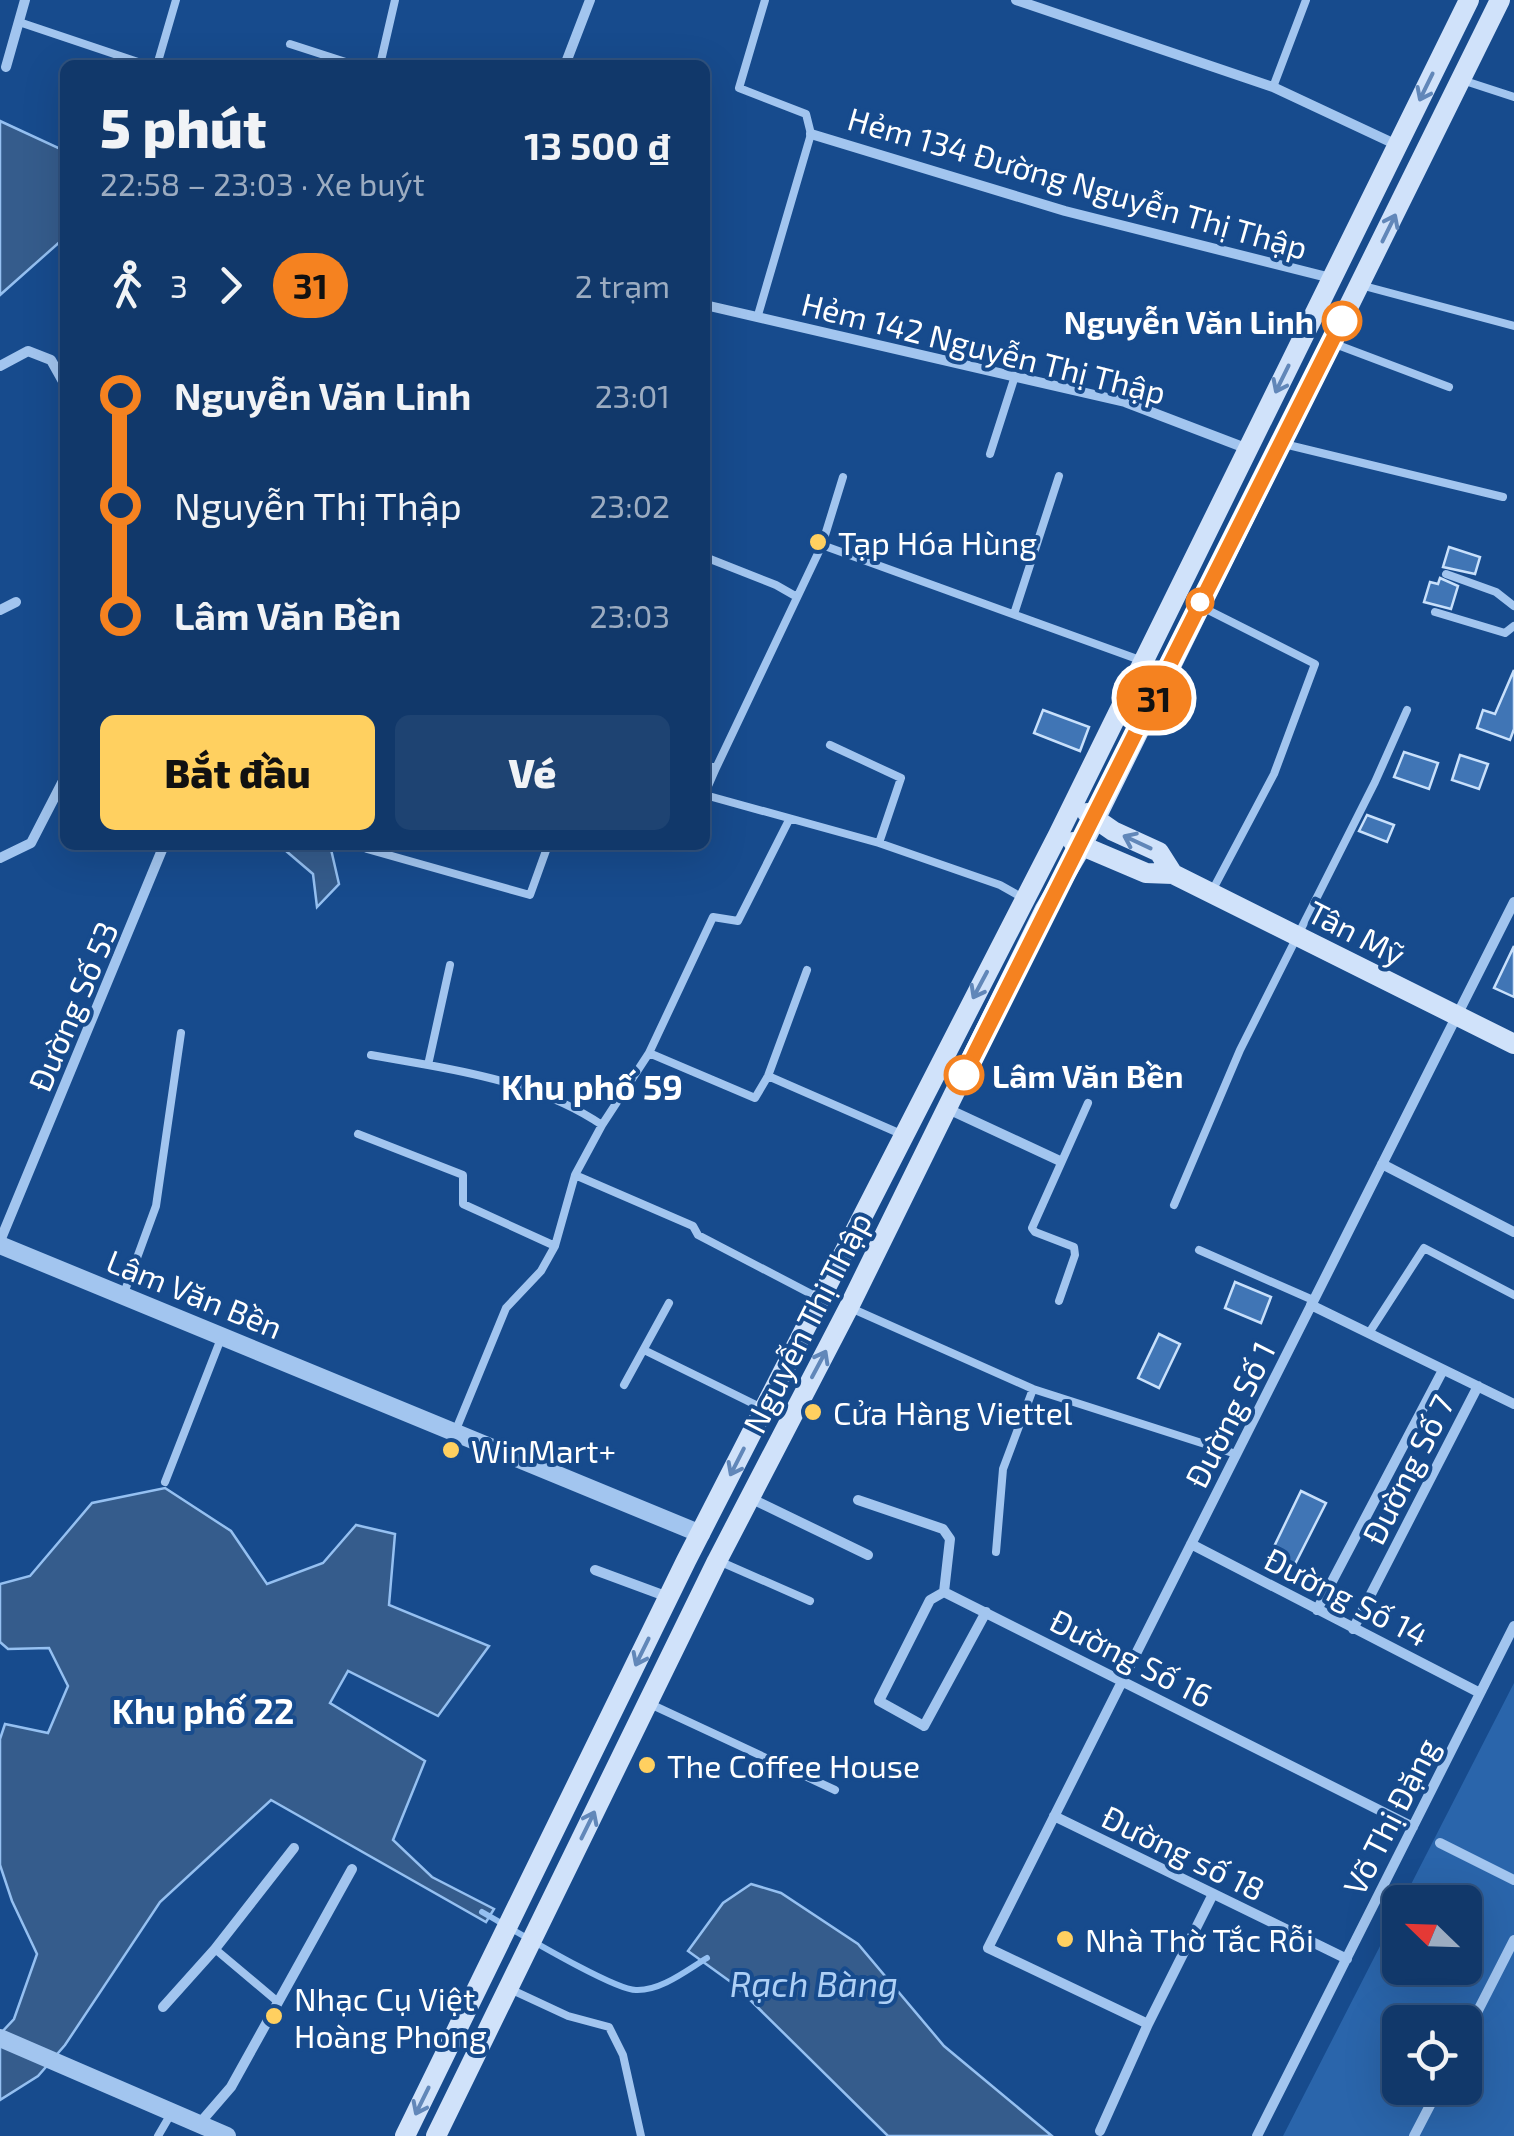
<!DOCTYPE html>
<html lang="vi">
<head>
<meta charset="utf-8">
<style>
	body { margin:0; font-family:"Exo 2",sans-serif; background:#1e4372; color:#f1f3f6; height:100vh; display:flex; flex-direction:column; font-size:38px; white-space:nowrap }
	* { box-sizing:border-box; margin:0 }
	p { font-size:32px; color:#9cacc1 }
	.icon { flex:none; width:55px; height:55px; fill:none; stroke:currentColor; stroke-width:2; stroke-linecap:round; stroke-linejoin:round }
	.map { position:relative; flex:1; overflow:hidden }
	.details { position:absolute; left:60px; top:60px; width:650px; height:790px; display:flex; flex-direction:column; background:#11386a; border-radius:15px; box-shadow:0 10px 40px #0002,0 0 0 2px #30527e }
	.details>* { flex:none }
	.badge { padding:0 20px; border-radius:32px; font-size:35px; line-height:65px }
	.needle { width:65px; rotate:293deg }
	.tools { position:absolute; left:1382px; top:1885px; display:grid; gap:20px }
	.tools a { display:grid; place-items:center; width:100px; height:100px; border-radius:15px; background:#11386a; box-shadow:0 10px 40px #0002,0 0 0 2px #30527e; font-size:50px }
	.map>.badge { position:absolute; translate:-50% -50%; box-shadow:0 0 0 5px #fff }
	.legs { display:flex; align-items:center; gap:15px; height:110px; padding:0 40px; font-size:32px }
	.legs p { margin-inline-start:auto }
	.head { display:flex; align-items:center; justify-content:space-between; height:170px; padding:0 40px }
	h1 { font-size:55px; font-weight:800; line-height:75px }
	.action { display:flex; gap:20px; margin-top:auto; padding:20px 40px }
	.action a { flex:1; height:115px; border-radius:15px; background:#ffd060; color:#111; font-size:40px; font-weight:800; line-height:115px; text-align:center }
	.action a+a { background:#1e4372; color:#f1f3f6 }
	ul { padding:0 40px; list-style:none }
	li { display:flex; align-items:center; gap:35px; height:110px; font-size:38px }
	li i { display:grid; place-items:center; width:15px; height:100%; margin:0 12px; background:currentColor }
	li i::after { content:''; width:25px; height:25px; margin:-12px; border:8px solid; border-radius:50%; background:#11386a }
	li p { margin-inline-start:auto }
	li:first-child i { background:linear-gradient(#0000 50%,currentColor 0) }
	li:last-child i { background:linear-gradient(currentColor 50%,#0000 0) }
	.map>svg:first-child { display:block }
</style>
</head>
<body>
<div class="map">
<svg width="1514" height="2136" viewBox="0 0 1514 2136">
	<rect width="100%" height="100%" fill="#174b8d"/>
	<path fill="#2a65ab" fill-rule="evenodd" d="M1514,1683V2136H1283L1400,1907V1968H1465V1902H1402ZM1400,2022H1465V2088H1400Z"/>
	<path fill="#355c8c" stroke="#95c0f1" stroke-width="2.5" d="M0,121L65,151V241L63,239L0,295Z
		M279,845H330L339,884L317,907L313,874Z
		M165,1488L231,1531L267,1584L323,1563L356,1525L395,1534L389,1605L489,1646L438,1716L348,1671L330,1703L425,1761L393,1840L432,1877L494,1909L486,1922L271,1800L160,1902L65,2045L38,2076L0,2100V2034L14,2019L37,1954L12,1901L0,1865V1739L5,1724L48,1733L68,1686L49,1648L8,1649L0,1642V1584L30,1576L92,1503Z
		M751,1884L781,1893L858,1944L944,2046L1052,2136H888L735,1985L688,1951L723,1903Z"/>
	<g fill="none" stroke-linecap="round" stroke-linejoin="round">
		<path stroke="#95c0f1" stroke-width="6" d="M482,1912C509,1927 613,1990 636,1990C661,1991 687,1970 707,1958"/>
	</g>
	<path fill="#4075b5" stroke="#c8e0fb" stroke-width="2.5" d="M1449,547L1480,557L1475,574L1443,567Z
		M1440,578L1458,586L1451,609L1424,602L1430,582L1438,584Z
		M1514,670V729L1510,740L1477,728L1483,710L1495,714Z
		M1043,710L1089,727L1080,751L1034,733Z
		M1404,752L1438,763L1429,789L1394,777Z
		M1460,755L1488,764L1479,789L1452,780Z
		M1367,815L1394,825L1387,842L1359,831Z
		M1514,946V997L1494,988Z
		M1235,1282L1271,1297L1261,1323L1225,1308Z
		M1159,1334L1180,1344L1159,1388L1138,1378Z
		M1301,1491L1326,1503L1292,1570L1268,1559Z"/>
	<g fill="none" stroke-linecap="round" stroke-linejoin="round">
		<path stroke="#a2c5ef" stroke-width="8" d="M19,22L147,65
			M290,44L355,65
			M157,65L176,0
			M380,65L395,0
			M1462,80L1514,97
			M1273,87L1306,0
			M1364,286L1514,326
			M758,315L811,134L806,114L739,88L765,0
			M1335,344L1449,387
			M1284,444L1503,497
			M990,454L1015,376
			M822,545L1140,660
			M705,557L776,585L797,597
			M1446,574L1496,592L1514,606
			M1200,606L1315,664L1274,774L1211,893
			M1435,612L1505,633L1514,626
			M1014,614L1059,476
			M830,745L901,778L879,843
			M705,765L716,768L705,793
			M716,768L822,545L843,477
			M705,795L879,843L1000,885L1025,899
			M367,849L530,895L548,845
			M450,965L428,1065C489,1076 550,1090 602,1125
			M649,1053L755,1098L768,1076L807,970
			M371,1055L428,1065
			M768,1076L901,1134
			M358,1134L463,1175V1204L555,1246
			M575,1175L693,1226L698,1235L817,1297
			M1174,1205L1240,1050L1375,782L1407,710
			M1199,1250L1313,1300
			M123,1296L156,1206L181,1033
			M1059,1301L1075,1255L1074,1247L1035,1232L1032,1228L1088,1103
			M853,1309L1033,1389L1236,1454
			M1369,1333L1424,1248L1514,1295
			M644,1350L764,1409
			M624,1385L669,1303
			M455,1432L506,1308L541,1271L555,1246L575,1175L602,1125L649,1053L713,917L738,921L789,820
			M165,1482L222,1336
			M996,1552L1003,1469L1033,1389
			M721,1562L810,1601
			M648,1703L835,1790
			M215,1949L278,2002
			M508,1988L568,2016L609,2027L623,2055L641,2136
			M158,2136L172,2112"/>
		<path stroke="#a2c5ef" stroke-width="10" d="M1016,0L1273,87L1397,145
			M565,65L590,0
			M6,67L25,0
			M811,134L1065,211L1331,278
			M705,305L1125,402L1248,449
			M0,366L28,351L51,360L65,385
			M0,610L16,602
			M0,858L31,843L65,777
			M948,1109L1060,1161
			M1382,1164L1514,1232
			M0,1241L164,845
			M1311,1305L1514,1404
			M750,1498L868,1555
			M858,1500L943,1529L950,1539L944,1592
			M1191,1544L1480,1693
			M595,1570L668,1597
			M1317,1610L1443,1370
			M986,1612L924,1726L879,1701L930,1600L944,1592L1413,1827
			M1353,1629L1478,1386
			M1054,1816L1347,1959
			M1440,1843L1514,1880
			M163,2007L215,1949L294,1848
			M1148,2024L988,1948L1514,902
			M1465,2036L1514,1940
			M199,2124L231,2087L352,1869
			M1100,2131L1148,2024L1213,1894
			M1257,2136L1514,1626
			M1414,2136L1439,2088"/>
		<path stroke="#a2c5ef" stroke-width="18" d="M0,1245L701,1534
			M0,2038L227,2136"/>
		<path stroke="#d0e2fa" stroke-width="20" d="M1087,813L1113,831L1159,852L1173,874
			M1073,842L1146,873L1173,874L1514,1044
			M405,2136L686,1561L1058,835L1469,0
			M436,2136L717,1561L849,1307L1045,909L1082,846L1500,0"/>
	</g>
	<defs><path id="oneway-shaft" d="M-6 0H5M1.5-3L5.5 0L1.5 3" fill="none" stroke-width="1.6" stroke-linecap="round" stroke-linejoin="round" transform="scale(2.5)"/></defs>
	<g stroke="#6187b9">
		<use href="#oneway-shaft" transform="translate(1426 87) rotate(116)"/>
		<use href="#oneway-shaft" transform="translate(1389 228) rotate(-64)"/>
		<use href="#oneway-shaft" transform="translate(1282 379) rotate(116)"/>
		<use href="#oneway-shaft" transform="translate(1137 842) rotate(-155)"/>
		<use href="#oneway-shaft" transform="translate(980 985) rotate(118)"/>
		<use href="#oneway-shaft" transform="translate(819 1364) rotate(-62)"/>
		<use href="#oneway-shaft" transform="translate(737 1462) rotate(117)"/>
		<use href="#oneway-shaft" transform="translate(642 1652) rotate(116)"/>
		<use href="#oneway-shaft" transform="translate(588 1825) rotate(-64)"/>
		<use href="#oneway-shaft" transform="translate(422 2101) rotate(116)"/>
	</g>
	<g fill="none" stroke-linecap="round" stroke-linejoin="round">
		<defs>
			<path id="line-1" d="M964,1075L1342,321"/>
		</defs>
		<use href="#line-1" stroke="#fff" stroke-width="22"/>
		<use href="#line-1" stroke="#f58220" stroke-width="15"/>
	</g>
	<g fill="#fff" stroke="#f58220" stroke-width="5">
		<circle cx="1342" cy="321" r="18"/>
		<circle cx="1200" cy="602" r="12"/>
		<circle cx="964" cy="1075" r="18"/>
	</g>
	<g fill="#ffd060" stroke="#174b8d" stroke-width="4">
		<circle cx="818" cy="542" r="10"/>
		<circle cx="813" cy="1412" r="10"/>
		<circle cx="451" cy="1450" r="10"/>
		<circle cx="647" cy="1765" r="10"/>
		<circle cx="1065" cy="1939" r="10"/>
		<circle cx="274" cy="2016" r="10"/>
	</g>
	<g text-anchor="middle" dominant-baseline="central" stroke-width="8" stroke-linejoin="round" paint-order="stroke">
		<g font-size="32" fill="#fff" stroke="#174b8d">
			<text transform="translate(1078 182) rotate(16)">Hẻm 134 Đường Nguyễn Thị Thập</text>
			<text transform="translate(984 347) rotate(14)">Hẻm 142 Nguyễn Thị Thập</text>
			<text transform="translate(1357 932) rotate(27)">Tân Mỹ</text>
			<text transform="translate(72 1006) rotate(-67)">Đường Số 53</text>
			<text transform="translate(195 1293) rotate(22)">Lâm Văn Bền</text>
			<text transform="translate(806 1322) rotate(-63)">Nguyễn Thị Thập</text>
			<text transform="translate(1229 1414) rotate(-63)">Đường Số 1</text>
			<text transform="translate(1407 1469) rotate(-63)">Đường Số 7</text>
			<text transform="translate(1347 1596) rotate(27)">Đường Số 14</text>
			<text transform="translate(1132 1657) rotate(27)">Đường Số 16</text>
			<text transform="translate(1390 1816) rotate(-63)">Võ Thị Đặng</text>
			<text transform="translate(1184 1852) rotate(26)">Đường số 18</text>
		</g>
		<g font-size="32" font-weight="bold" fill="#fff" stroke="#174b8d" text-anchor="end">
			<text x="1314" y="321">Nguyễn Văn Linh</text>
			<text x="992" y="1075" text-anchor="start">Lâm Văn Bền</text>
		</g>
		<g font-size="32" fill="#fff" stroke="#174b8d" text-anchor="start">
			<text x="838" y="542">Tạp Hóa Hùng</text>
			<text x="833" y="1412">Cửa Hàng Viettel</text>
			<text x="471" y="1450">WinMart+</text>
			<text x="667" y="1765">The Coffee House</text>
			<text x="1085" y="1939">Nhà Thờ Tắc Rỗi</text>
			<text x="294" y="1998">Nhạc Cụ Việt<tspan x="294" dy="37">Hoàng Phong</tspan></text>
		</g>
		<g font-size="35" font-weight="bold" fill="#fff" stroke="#174b8d">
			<text x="592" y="1086">Khu phố 59</text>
			<text x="203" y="1710">Khu phố 22</text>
		</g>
		<g font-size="35" font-style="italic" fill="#aed0f6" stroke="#174b8d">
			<text x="814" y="1983">Rạch Bàng</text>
		</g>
	</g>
</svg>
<div class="tools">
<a><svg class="needle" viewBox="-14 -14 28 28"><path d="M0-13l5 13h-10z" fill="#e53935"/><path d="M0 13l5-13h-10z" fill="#9cacc1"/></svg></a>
<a><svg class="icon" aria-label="locate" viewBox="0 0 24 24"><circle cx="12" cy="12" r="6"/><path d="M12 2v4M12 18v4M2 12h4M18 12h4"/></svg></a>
</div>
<b class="badge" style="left:1154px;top:698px;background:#f58220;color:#111">31</b>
<section class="details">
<div class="head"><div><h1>5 phút</h1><p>22:58 – 23:03 · Xe buýt</p></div><b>13 500 ₫</b></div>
<div class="legs"><svg class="icon" aria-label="walk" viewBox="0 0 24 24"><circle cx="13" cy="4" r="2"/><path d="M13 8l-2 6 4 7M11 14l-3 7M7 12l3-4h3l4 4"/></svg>3<svg class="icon" aria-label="forward" viewBox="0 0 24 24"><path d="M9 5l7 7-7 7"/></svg><b class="badge" style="background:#f58220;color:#111">31</b><p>2 trạm</p></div>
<ul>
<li><i style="color:#f58220"></i><b>Nguyễn Văn Linh</b><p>23:01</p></li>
<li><i style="color:#f58220"></i><span>Nguyễn Thị Thập</span><p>23:02</p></li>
<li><i style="color:#f58220"></i><b>Lâm Văn Bền</b><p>23:03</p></li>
</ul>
<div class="action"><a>Bắt đầu</a><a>Vé</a></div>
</section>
</div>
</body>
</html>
